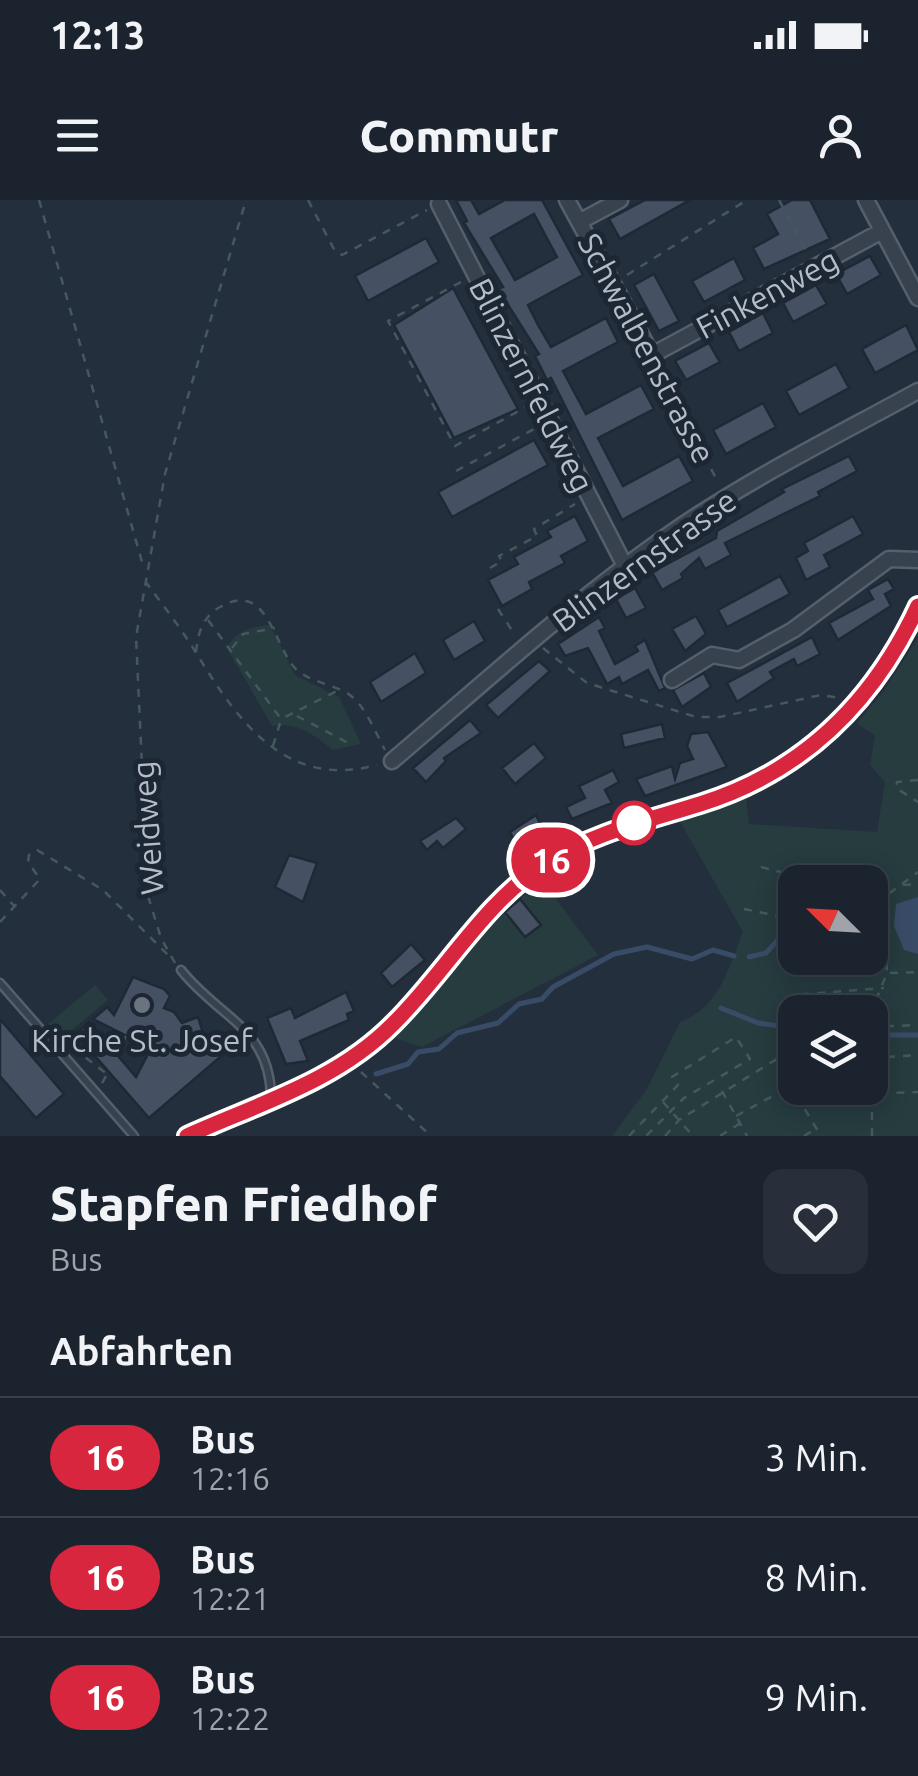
<!DOCTYPE html>
<html lang="de">
<head>
<meta charset="utf-8">
<style>
	body { margin:0; font-family:Ubuntu,sans-serif; background:#282f3a; color:#f1f3f6; height:100vh; display:flex; flex-direction:column; font-size:38px; white-space:nowrap }
	* { box-sizing:border-box; margin:0 }
	p { font-size:32px; color:#a0a4aa }
	.icon { flex:none; width:55px; height:55px; fill:none; stroke:currentColor; stroke-width:2; stroke-linecap:round; stroke-linejoin:round }
	.map { position:relative; height:936px; overflow:hidden }
	.details { display:flex; flex-direction:column; background:#1b232e; flex:1 }
	.details>* { flex:none }
	.badge { padding:0 20px; border-radius:32px; font-size:35px; line-height:65px }
	.needle { width:65px; rotate:294deg }
	.buttons { position:absolute; left:778px; top:665px; display:grid; gap:20px }
	.buttons a { display:grid; place-items:center; width:110px; height:110px; border-radius:20px; background:#1b232e; box-shadow:0 5px 25px #0003,0 0 0 2px #39404a; font-size:50px }
	.map>.badge { position:absolute; translate:-50% -50%; box-shadow:0 0 0 5px #fff }
	h2 { padding:0 50px; font-size:38px; line-height:90px }
	.round { display:grid; place-items:center; flex:none; width:105px; height:105px; border-radius:20px; background:#282f3a }
	.head { display:flex; align-items:center; justify-content:space-between; height:170px; padding:0 50px }
	h1 { font-size:48px; font-weight:800; line-height:75px }
	ul { padding:0; list-style:none }
	li { display:flex; align-items:center; gap:30px; height:120px; padding:0 50px; border-top:2px solid #39404a }
	li div { flex:1 }
	li b { display:block; font-size:38px }
	li em { font-style:normal }
	li .badge { min-width:110px; font-weight:700; text-align:center }
	.status { display:flex; justify-content:space-between; align-items:center; height:70px; padding:0 50px; background:#1b232e; direction:ltr }
	.status svg { height:28px; fill:currentColor }
	header { display:flex; justify-content:space-between; align-items:center; height:130px; padding:0 50px; background:#1b232e; font-size:45px; font-weight:800 }
	.map>svg:first-child { display:block }
</style>
</head>
<body>
<div class="status"><b>12:13</b><svg viewBox="0 0 49 12"><path d="M0 12V9h3v3zM5 12V6h3v6zM10 12V3h3v9zM15 12V0h3v12zM26 1h20v11H26zM47 4h2v5h-2z"/></svg></div>
<header><svg class="icon" aria-label="menu" viewBox="0 0 24 24"><path d="M4 6h16M4 12h16M4 18h16"/></svg>Commutr<svg class="icon" aria-label="person" viewBox="0 0 24 24"><circle cx="12" cy="8" r="4"/><path d="M4 21q1-7 8-7t8 7"/></svg></header>
<div class="map">
<svg width="918" height="936" viewBox="0 0 918 936">
	<rect width="100%" height="100%" fill="#242f3e"/>
	<path fill="#263c3f" fill-rule="evenodd" d="M270,425L295,475L339,497L361,544L333,550C313,534 297,522 272,526L227,448C236,430 251,427 270,425Z
		M918,438V936H612L647,889L680,822C720,807 728,769 743,732L679,620L746,597L749,624L877,632L885,582L870,565L875,536L857,523L883,492ZM795,682H870V758H795ZM795,812H870V888H795Z
		M541,679L598,755L422,847L394,838L488,728Z
		M95,785L108,800L61,839L48,824Z"/>
	<path fill="#394c67" d="M918,697V754L904,750L894,726L896,704Z"/>
	<g fill="none" stroke-linecap="round" stroke-linejoin="round">
		<path stroke="#394c67" stroke-width="5" d="M870,724L875,725
			M749,757L766,753L795,721
			M721,808L758,823L786,827
			M881,835H918
			M376,874L408,864L418,852L439,849L457,833L498,823L519,804L542,799L553,787L614,754L647,747L692,759L713,750L734,756"/>
	</g>
	<path fill="#455162" stroke="#1f2835" stroke-width="2.5" fill-rule="evenodd" d="M456,0H471L479,14L505,0H542L583,75L528,105L538,125L551,147L606,118L618,142L563,171L586,214L641,185L654,209L598,238L623,286L679,256L693,281L622,320L551,178L547,180L535,156L539,154L498,89L503,87L464,23L467,21ZM534,14L557,57L515,80L491,38Z
		M645,0H690L620,39L609,19Z
		M792,0H810L830,39L764,69L753,48L778,34L767,14Z
		M426,38L439,62L368,101L355,76Z
		M870,56L881,75L847,94L836,74Z
		M734,58L745,80L704,102L692,81Z
		M654,74L679,121L659,131L634,85Z
		M816,85L827,104L793,122L783,103Z
		M453,88L518,209L454,238L394,125Z
		M763,113L773,133L739,151L729,132Z
		M906,125L918,150L875,173L862,149Z
		M709,143L720,162L686,180L675,161Z
		M836,164L849,188L799,215L786,191Z
		M763,203L776,227L726,254L713,230Z
		M534,240L548,265L452,317L438,292Z
		M849,256L857,271L818,292L820,296L725,343L731,355L705,369L699,358L681,374L683,378L662,390L652,372L716,338L717,331L784,292L782,289Z
		M575,316L588,341L561,356L565,363L529,382L532,389L502,406L488,380L518,364L514,357L551,337L547,331Z
		M853,316L863,334L824,355L830,367L806,380L796,358L808,351L804,343Z
		M780,376L790,394L727,427L718,410Z
		M888,379L894,389L885,394L891,406L838,440L829,423L873,399L868,390Z
		M635,388L646,408L626,418L616,399Z
		M696,416L706,434L685,451L672,429Z
		M599,417L605,428L599,431L615,464L638,451L635,446L645,440L665,488L659,491L648,470L622,484L619,477L607,484L588,448L565,456L558,444Z
		M474,421L485,441L454,460L443,440Z
		M812,437L820,454L797,466L794,459L770,472L774,478L737,502L727,483Z
		M415,453L426,473L381,502L370,482Z
		M539,461L550,471L498,518L486,505Z
		M704,473L711,487L682,507L673,490Z
		M470,520L481,533L444,558L446,561L426,582L413,568Z
		M662,524L665,538L624,548L621,534Z
		M708,532L727,567L645,596L636,579L672,566L675,579L680,563L693,559L687,546L691,534Z
		M534,543L546,558L515,584L502,568Z
		M613,570L619,582L605,590L612,603L572,619L566,607L585,598L579,586Z
		M536,615L546,636L523,647L521,642L516,644L510,632Z
		M456,618L466,629L443,648L437,641L427,650L420,641Z
		M289,655L317,663L303,702L275,687Z
		M520,699L541,725L525,737L505,712Z
		M411,744L425,760L392,787L381,773Z
		M133,777L164,789L170,796L164,808L174,812L182,823L198,817L207,846L222,834L233,846L149,918L76,834L89,822L136,877L151,848L93,819L107,807L114,815Z
		M346,792L354,811L347,814L349,820L300,841L308,861L286,864L267,818L291,808L295,818Z
		M0,819L64,894L36,918L0,876Z"/>
	<g fill="none" stroke-linecap="round" stroke-linejoin="round">
		<defs>
			<path id="lane" d="M181,770C219,818 270,828 271,897
				M0,783L134,936"/>
			<path id="street" d="M567,0L652,155L882,31
				M866,0L918,98
				M439,4L625,366
				M579,22L620,0
				M672,480L712,455L739,460L793,430L889,359L918,360
				M392,561C484,483 574,400 674,331C751,278 836,236 918,191
				M187,936C258,904 337,881 393,825C445,773 482,705 544,664C592,633 646,620 700,604C803,572 874,502 918,406"/>
		</defs>
		<use href="#lane" stroke="#565f6c" stroke-width="11"/>
		<use href="#street" stroke="#565f6c" stroke-width="19"/>
		<path stroke="#44595c" stroke-width="2.5" stroke-dasharray="8 8" stroke-linecap="butt" d="M39,0L144,369
			M308,0L335,51L342,55L427,10
			M779,0L809,56
			M627,75L747,0
			M461,82L388,121L455,246L528,206
			M659,170L718,282
			M456,271L536,228
			M490,368L502,361L499,356L537,336L534,329L575,304
			M145,381C162,404 180,427 195,451C237,520 285,590 377,565
			M498,409L515,435
			M208,420L281,519L337,491
			M232,448L243,434L275,428
			M543,448L587,483L696,517H720L821,495L840,498
			M196,452C198,434 202,417 220,407C269,378 274,451 298,471C312,482 331,484 347,493C365,504 375,532 385,550
			M297,516L352,545
			M273,546L281,520
			M918,580L897,582L896,588L918,602
			M761,667L819,682
			M833,673L834,682
			M903,685L918,684
			M0,690L15,707
			M870,695L882,698
			M744,709L778,716L795,699
			M0,722L40,679L28,662L29,655L37,650L103,690L170,757
			M175,763L161,738L148,696L136,437L165,274L246,0
			M890,773L918,772
			M870,815L887,773L883,698L918,672
			M870,827L918,825
			M73,848L107,874
			M117,855L126,836
			M871,858L918,855
			M871,858L875,894
			M776,859L793,844V795L884,788
			M361,872L431,936
			M102,883L109,871
			M722,891L747,936
			M663,902L693,936
			M802,904L828,895L918,892
			M736,916L791,886
			M629,936L678,885L672,877L736,837L750,859L684,898L646,936
			M665,936L679,920L775,860L821,936
			M720,936L739,924
			M804,936L815,929
			M872,936V898"/>
		<use href="#lane" stroke="#38414e" stroke-width="6"/>
		<use href="#street" stroke="#38414e" stroke-width="14"/>
	</g>
	<g fill="none" stroke-linecap="round" stroke-linejoin="round">
		<defs>
			<path id="line" d="M187,936C258,904 337,881 393,824C445,773 482,705 544,664C592,633 646,621 700,604C803,572 873,503 918,406"/>
		</defs>
		<use href="#line" stroke="#fff" stroke-width="22"/>
		<use href="#line" stroke="#d7263d" stroke-width="15"/>
	</g>
	<circle fill="#fff" stroke="#d7263d" stroke-width="5" cx="634" cy="623" r="20"/>
	<circle fill="#6b7280" stroke="#1d2633" stroke-width="4" cx="142" cy="805" r="10"/>
	<g text-anchor="middle" dominant-baseline="central" stroke-width="10" stroke-linejoin="round" paint-order="stroke">
		<g font-size="32" fill="#b4bcc9" stroke="#1d2633">
			<text transform="translate(767 93) rotate(-28)">Finkenweg</text>
			<text transform="translate(647 148) rotate(62)">Schwalbenstrasse</text>
			<text transform="translate(532 185) rotate(63)">Blinzernfeldweg</text>
			<text transform="translate(644 360) rotate(-36)">Blinzernstrasse</text>
			<text transform="translate(147 628) rotate(-94)">Weidweg</text>
		</g>
		<g font-size="32" fill="#b4bcc9" stroke="#1d2633">
			<text x="142" y="840">Kirche St. Josef</text>
		</g>
	</g>
</svg>
<div class="buttons">
<a><svg class="needle" viewBox="-14 -14 28 28"><path d="M0-13l5 13h-10z" fill="#e53935"/><path d="M0 13l5-13h-10z" fill="#a0a4aa"/></svg></a>
<a><svg class="icon" aria-label="layers" viewBox="0 0 24 24"><path d="M12 4l9 5-9 5-9-5zM3 14l9 5 9-5"/></svg></a>
</div>
<b class="badge" style="left:551px;top:660px;background:#d7263d;color:#fff">16</b>
</div>
<section class="details">
<div class="head"><div><h1>Stapfen Friedhof</h1><p>Bus</p></div><a class="round"><svg class="icon" aria-label="heart" viewBox="0 0 24 24"><path d="M12 20l-8-8c-3-5 5-10 8-4 3-6 11-1 8 4z"/></svg></a></div>
<h2>Abfahrten</h2>
<ul>
<li><span class="badge" style="background:#d7263d;color:#fff">16</span><div><b>Bus</b><p>12:16</p></div><em>3 Min.</em></li>
<li><span class="badge" style="background:#d7263d;color:#fff">16</span><div><b>Bus</b><p>12:21</p></div><em>8 Min.</em></li>
<li><span class="badge" style="background:#d7263d;color:#fff">16</span><div><b>Bus</b><p>12:22</p></div><em>9 Min.</em></li>
</ul>
</section>
</body>
</html>
